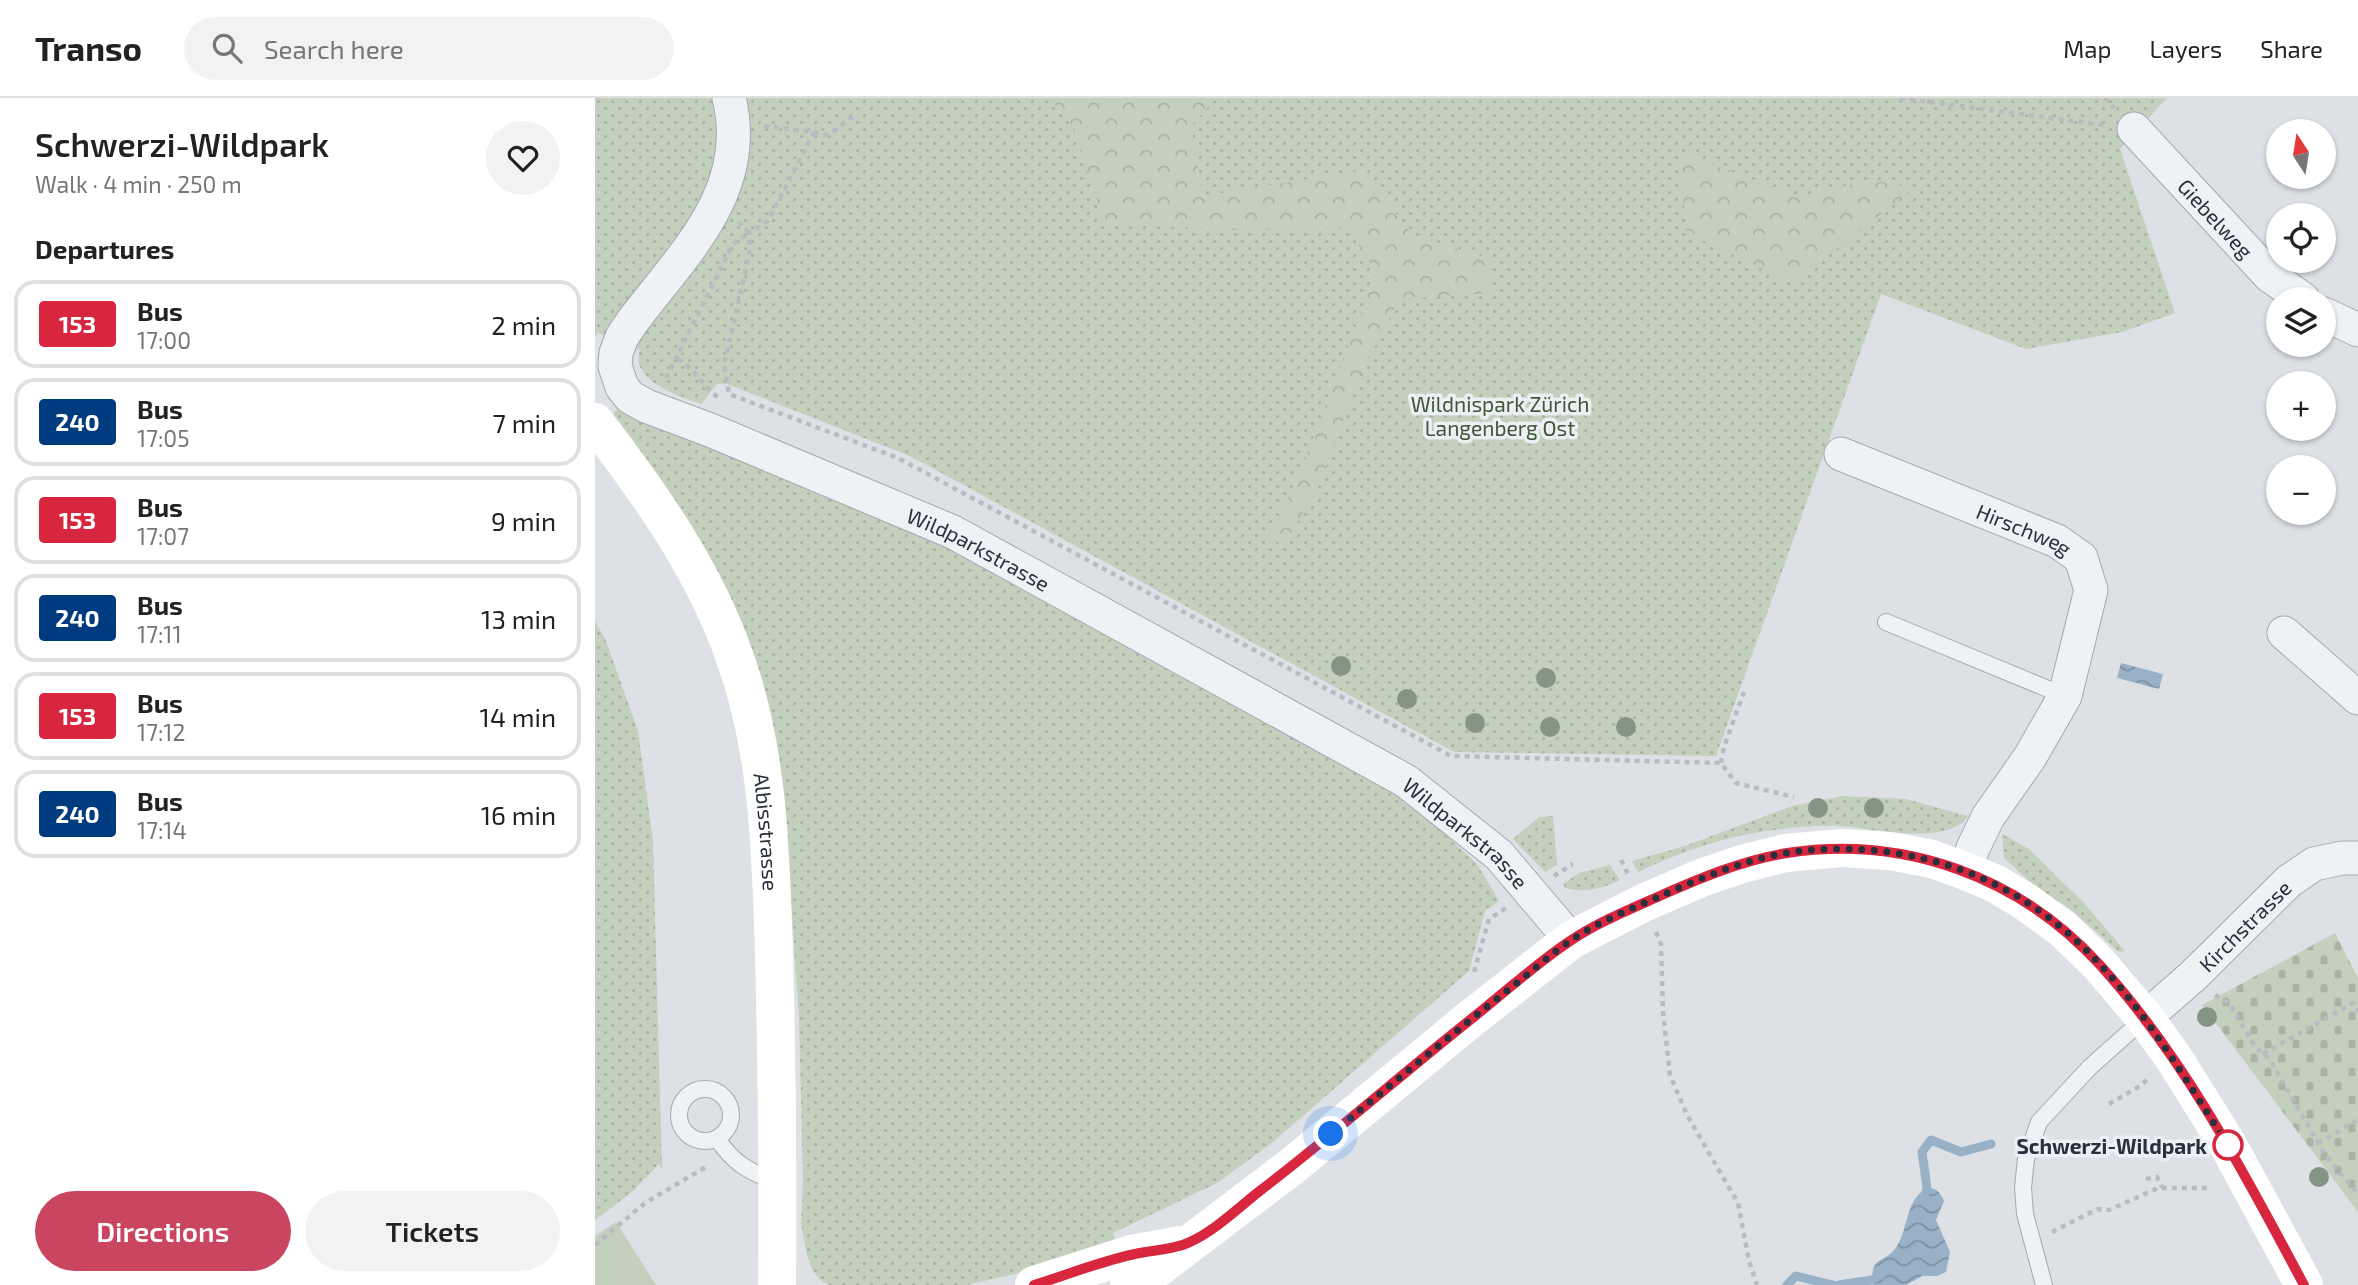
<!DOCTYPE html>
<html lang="en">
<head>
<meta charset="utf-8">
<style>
	body { margin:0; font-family:"Exo 2",sans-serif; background:#f2f2f2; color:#222; height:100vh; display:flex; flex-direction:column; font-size:26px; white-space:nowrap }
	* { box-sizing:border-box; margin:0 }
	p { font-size:23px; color:#767676 }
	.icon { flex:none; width:38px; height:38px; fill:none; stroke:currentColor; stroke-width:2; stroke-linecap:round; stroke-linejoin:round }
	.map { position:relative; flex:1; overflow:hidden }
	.details { display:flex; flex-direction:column; background:#fff; width:595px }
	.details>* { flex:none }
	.badge { padding:0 14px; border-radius:5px; font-size:24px; line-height:46px }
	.needle { width:46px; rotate:348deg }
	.fabs { position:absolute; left:1671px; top:21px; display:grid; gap:14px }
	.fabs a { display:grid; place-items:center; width:70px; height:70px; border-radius:50%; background:#fff; box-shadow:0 2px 5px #0004; font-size:35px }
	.you { position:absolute; width:35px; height:35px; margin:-18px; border:5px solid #fff; border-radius:50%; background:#1a73e8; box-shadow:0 0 0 10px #1a73e833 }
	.map>.badge { position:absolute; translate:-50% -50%; box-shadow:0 0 0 4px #fff }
	h2 { padding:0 35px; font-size:26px; line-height:63px }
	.round { display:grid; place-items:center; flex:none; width:74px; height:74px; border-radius:37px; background:#f2f2f2 }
	.headline { display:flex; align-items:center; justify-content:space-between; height:119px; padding:0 35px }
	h1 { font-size:33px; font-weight:600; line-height:52px }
	.action { display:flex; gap:14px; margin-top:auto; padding:14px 35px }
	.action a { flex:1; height:80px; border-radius:42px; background:#c94560; color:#fff; font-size:28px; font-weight:600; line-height:80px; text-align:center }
	.action a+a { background:#f2f2f2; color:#222 }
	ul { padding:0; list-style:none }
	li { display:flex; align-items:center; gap:21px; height:88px; margin:0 14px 10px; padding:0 21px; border:4px solid #e0e0e0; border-radius:21px }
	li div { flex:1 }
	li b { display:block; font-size:26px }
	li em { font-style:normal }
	li .badge { min-width:77px; font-weight:700; text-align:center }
	header { display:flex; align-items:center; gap:42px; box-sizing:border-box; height:98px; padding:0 35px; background:#fff; border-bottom:2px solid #e0e0e0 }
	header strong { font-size:33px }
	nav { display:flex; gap:38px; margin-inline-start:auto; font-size:24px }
	.search { width:490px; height:63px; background:#f2f2f2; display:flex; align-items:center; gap:18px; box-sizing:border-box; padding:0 24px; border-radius:38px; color:#767676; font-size:26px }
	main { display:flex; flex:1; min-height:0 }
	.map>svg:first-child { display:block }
</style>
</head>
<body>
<header>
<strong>Transo</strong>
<div class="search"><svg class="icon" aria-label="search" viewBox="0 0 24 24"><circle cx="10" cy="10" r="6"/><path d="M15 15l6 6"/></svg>Search here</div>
<nav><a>Map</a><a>Layers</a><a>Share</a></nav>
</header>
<main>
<section class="details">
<div class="headline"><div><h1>Schwerzi-Wildpark</h1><p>Walk · 4 min · 250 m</p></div><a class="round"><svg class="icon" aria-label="heart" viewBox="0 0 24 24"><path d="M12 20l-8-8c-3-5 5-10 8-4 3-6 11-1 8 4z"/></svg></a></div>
<h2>Departures</h2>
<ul>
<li><span class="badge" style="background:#d7263d;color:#fff">153</span><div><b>Bus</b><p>17:00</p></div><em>2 min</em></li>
<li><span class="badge" style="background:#003b80;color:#fff">240</span><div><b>Bus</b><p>17:05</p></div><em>7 min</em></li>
<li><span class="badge" style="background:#d7263d;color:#fff">153</span><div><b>Bus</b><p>17:07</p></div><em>9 min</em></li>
<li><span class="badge" style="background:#003b80;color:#fff">240</span><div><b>Bus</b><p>17:11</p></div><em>13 min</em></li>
<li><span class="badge" style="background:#d7263d;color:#fff">153</span><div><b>Bus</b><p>17:12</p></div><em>14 min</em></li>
<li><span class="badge" style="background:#003b80;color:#fff">240</span><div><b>Bus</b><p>17:14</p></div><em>16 min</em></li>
</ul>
<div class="action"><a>Directions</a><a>Tickets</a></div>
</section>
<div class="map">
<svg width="1763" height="1187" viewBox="0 0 1763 1187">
	<defs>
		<pattern id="grass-dots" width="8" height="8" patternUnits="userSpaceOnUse" patternTransform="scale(1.75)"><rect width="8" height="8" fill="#c4d0be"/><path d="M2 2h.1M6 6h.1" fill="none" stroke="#a8b3a4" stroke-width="1.8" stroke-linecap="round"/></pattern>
		<pattern id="forest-crowns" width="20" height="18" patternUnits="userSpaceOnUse" patternTransform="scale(1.75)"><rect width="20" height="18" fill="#c4d0be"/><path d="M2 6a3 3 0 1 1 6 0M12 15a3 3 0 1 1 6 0" fill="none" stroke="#a8b3a4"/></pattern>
		<pattern id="cemetery-stones" width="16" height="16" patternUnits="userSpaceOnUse" patternTransform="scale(1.75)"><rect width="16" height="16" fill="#c4d0be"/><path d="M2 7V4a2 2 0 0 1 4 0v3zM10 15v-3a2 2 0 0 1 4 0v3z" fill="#a8b3a4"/></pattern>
		<pattern id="water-waves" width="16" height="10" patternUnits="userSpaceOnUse" patternTransform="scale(1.75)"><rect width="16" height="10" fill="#99b1c6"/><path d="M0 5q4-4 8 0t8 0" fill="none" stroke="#7d90a2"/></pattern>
	</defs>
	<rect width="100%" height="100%" fill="#dde1e6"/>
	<path fill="url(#grass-dots)" d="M0,0H1572L1525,51L1580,215L1527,234L1431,251L1286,196L1121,658L859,654L317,359L132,286H122L106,306C85,298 34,283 45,252L3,235L0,238Z
		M24,309L348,444L780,681L829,716L882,766L904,803L890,813L874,873L678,1044L622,1085L518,1135L521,1145L420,1176L371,1187H235L228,1184L219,1175L212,1158L206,1125L208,1082L204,920L194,776L183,675L15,320Z
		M0,522L11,543L43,633L58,743L67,1072L64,1066L37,1094L0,1122Z
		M1247,698L1311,701L1373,718C1353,749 1276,730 1245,728C1224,727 1201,729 1180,732C1133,737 1085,754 1043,774L1037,763L1090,748L1197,708Z
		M958,718L962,767L950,774L918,741L944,719Z
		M1407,736L1434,751L1489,805L1530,853L1524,854L1475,811L1438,787L1409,760Z
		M1015,767L1025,782C1007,791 989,795 970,790L968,786L984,775Z"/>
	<path fill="url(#forest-crowns)" d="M455,0H622L596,28L608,98L771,72L817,137L897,161L894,195L805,201L764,279L725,386L689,447L673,440L709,364L781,175L753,130L643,132L510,126L479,30Z
		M1083,53L1203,99L1275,82L1319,90L1198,185L1092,135Z"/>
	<path fill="url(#cemetery-stones)" d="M1740,835L1763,880V1114L1607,907Z"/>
	<path fill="#c4d0be" d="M21,1124L61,1187H0V1138Z"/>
	<path fill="url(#water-waves)" d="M1526,565L1568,576L1564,591L1522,580Z
		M1332,1090C1342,1090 1345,1094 1349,1103L1341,1122L1355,1154L1351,1174L1342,1178H1327L1311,1187H1279C1272,1158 1291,1166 1302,1148C1314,1129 1310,1102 1332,1090Z"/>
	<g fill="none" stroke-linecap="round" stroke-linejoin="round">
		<path stroke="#99b1c6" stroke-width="9" d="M1329,1100L1332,1090L1327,1054L1336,1042L1366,1054L1396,1046
			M1192,1187L1201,1178L1238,1187
			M1244,1187L1277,1182L1286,1177"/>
		<defs>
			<path id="lane" d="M1291,524L1470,598
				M84 1017a26 26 0 1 1 52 0a26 26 0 1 1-52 0Z
				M122,1041C139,1065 153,1074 181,1083
				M1449,1187L1430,1116L1428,1090L1431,1061L1444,1024L1495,969L1550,920"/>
			<g id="street">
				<path id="s1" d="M134,0C157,93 88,156 37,224L27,239L21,255L20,268L27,289L35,299L51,308L115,332L358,434L811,683L904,757L976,842"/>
				<path id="s2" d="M1539,31L1675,178L1708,201"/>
				<path d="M1729,216L1763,232"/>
				<path id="s3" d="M1246,356L1462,443L1486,460L1496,492L1470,598L1435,659L1393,719L1378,750L1370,773"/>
				<path d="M1689,535L1763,600"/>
				<path id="s4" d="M1550,920L1598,878L1694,783L1719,766L1747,760H1763"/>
			</g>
		</defs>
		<use href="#lane" stroke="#a3a8b0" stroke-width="18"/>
		<use href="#street" stroke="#a3a8b0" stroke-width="35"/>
		<path stroke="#b7bcc1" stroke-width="4.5" stroke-dasharray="5 5" stroke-linecap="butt" d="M1305,0L1509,27
			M1510,0L1519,10
			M169,28L219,34L173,123L154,135L155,153L129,267L134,296L303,360L856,658L1126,665L1141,685L1199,699
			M219,34L233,37L261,16
			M83,261C100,270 108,289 124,300
			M71,280L138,146L154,135L144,124
			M1126,665L1129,649L1150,591
			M1026,762L1033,776
			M959,778L978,766
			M1061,834L1066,846L1068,914L1075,977L1092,1017L1143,1105L1154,1163L1162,1187
			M879,874L894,821L911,810
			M1620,897L1636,907L1660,949L1674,960L1730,1057L1763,1096
			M1668,956L1758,905L1763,914
			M1514,1006L1547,987L1553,980
			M1723,1045L1763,1022
			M1551,1081L1562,1079L1567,1089
			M1457,1134L1503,1111L1514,1112L1563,1090H1616
			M0,1147L50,1105L114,1067"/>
		<use href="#lane" stroke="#eff2f5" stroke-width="16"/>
		<use href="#street" stroke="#eff2f5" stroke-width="33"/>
		<g stroke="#fff" stroke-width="38">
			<path id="s5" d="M0,324C56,397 110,473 140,560C174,654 176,759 179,858C182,968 183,1077 182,1187"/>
			<path d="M439,1187L536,1156L586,1147"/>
			<path d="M534,1187L547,1182L696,1069L874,922L976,842L1048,805L1106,780L1147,766L1190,755L1247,750L1295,753L1337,761L1370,773L1399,785L1428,802L1468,831L1503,865L1550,920L1580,962L1633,1047L1709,1187"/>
		</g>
	</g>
	<g fill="#859585">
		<circle cx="746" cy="568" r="10"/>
		<circle cx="951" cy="580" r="10"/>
		<circle cx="812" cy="601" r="10"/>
		<circle cx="880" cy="625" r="10"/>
		<circle cx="955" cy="629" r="10"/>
		<circle cx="1031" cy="629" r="10"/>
		<circle cx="1223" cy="710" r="10"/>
		<circle cx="1279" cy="710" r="10"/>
		<circle cx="1612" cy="919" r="10"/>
		<circle cx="1724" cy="1079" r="10"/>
	</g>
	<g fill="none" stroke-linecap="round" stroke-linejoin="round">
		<defs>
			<path id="line" d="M439,1187C472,1177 506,1163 540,1156C557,1152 579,1152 595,1144C621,1132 644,1109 666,1092C739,1036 808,975 880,918C911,893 942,865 975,843C1003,824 1038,810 1069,796C1108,779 1149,762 1192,755C1310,737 1425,779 1505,867C1591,962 1649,1075 1709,1187"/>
		</defs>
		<use href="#line" stroke="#fff" stroke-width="16"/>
		<use href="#line" stroke="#d7263d" stroke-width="10"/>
		<path stroke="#27303c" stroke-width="7" stroke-dasharray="0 12.6" d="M736,1036C795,988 853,939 913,892C934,876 953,858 975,843C1001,825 1040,809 1070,796C1109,779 1149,762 1191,755C1291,740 1391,766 1468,831C1539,891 1584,972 1633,1047"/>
	</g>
	<circle fill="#fff" stroke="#d7263d" stroke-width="3.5" cx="1633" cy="1047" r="14"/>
	<g text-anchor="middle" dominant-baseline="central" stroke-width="7" stroke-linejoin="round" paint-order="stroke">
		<g font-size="21" fill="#27303c" stroke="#ecf0f4">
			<text stroke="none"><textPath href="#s2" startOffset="121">Giebelweg</textPath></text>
			<text stroke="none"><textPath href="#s3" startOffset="198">Hirschweg</textPath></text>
			<text stroke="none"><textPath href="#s1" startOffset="718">Wildparkstrasse</textPath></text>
			<text stroke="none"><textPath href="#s5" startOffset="453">Albisstrasse</textPath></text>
			<text stroke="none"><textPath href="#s1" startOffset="1284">Wildparkstrasse</textPath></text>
			<text stroke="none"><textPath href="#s4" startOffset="136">Kirchstrasse</textPath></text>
		</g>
		<g font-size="21" fill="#3d5735" stroke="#ecf0f4">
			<text x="905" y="305">Wildnispark Zürich<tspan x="905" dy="24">Langenberg Ost</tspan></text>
		</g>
		<g font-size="21" font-weight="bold" fill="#27303c" stroke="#ecf0f4" text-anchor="end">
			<text x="1612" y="1047">Schwerzi-Wildpark</text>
		</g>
	</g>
</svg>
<div class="fabs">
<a><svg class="needle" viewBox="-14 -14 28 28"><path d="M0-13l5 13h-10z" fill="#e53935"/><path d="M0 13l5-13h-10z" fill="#767676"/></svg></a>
<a><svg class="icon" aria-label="locate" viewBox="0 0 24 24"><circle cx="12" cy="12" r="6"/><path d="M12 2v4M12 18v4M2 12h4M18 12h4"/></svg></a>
<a><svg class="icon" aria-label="layers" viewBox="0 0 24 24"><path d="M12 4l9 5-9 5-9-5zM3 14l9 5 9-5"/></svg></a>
<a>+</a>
<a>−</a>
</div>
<div class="you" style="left:736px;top:1036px"></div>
</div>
</main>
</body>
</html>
